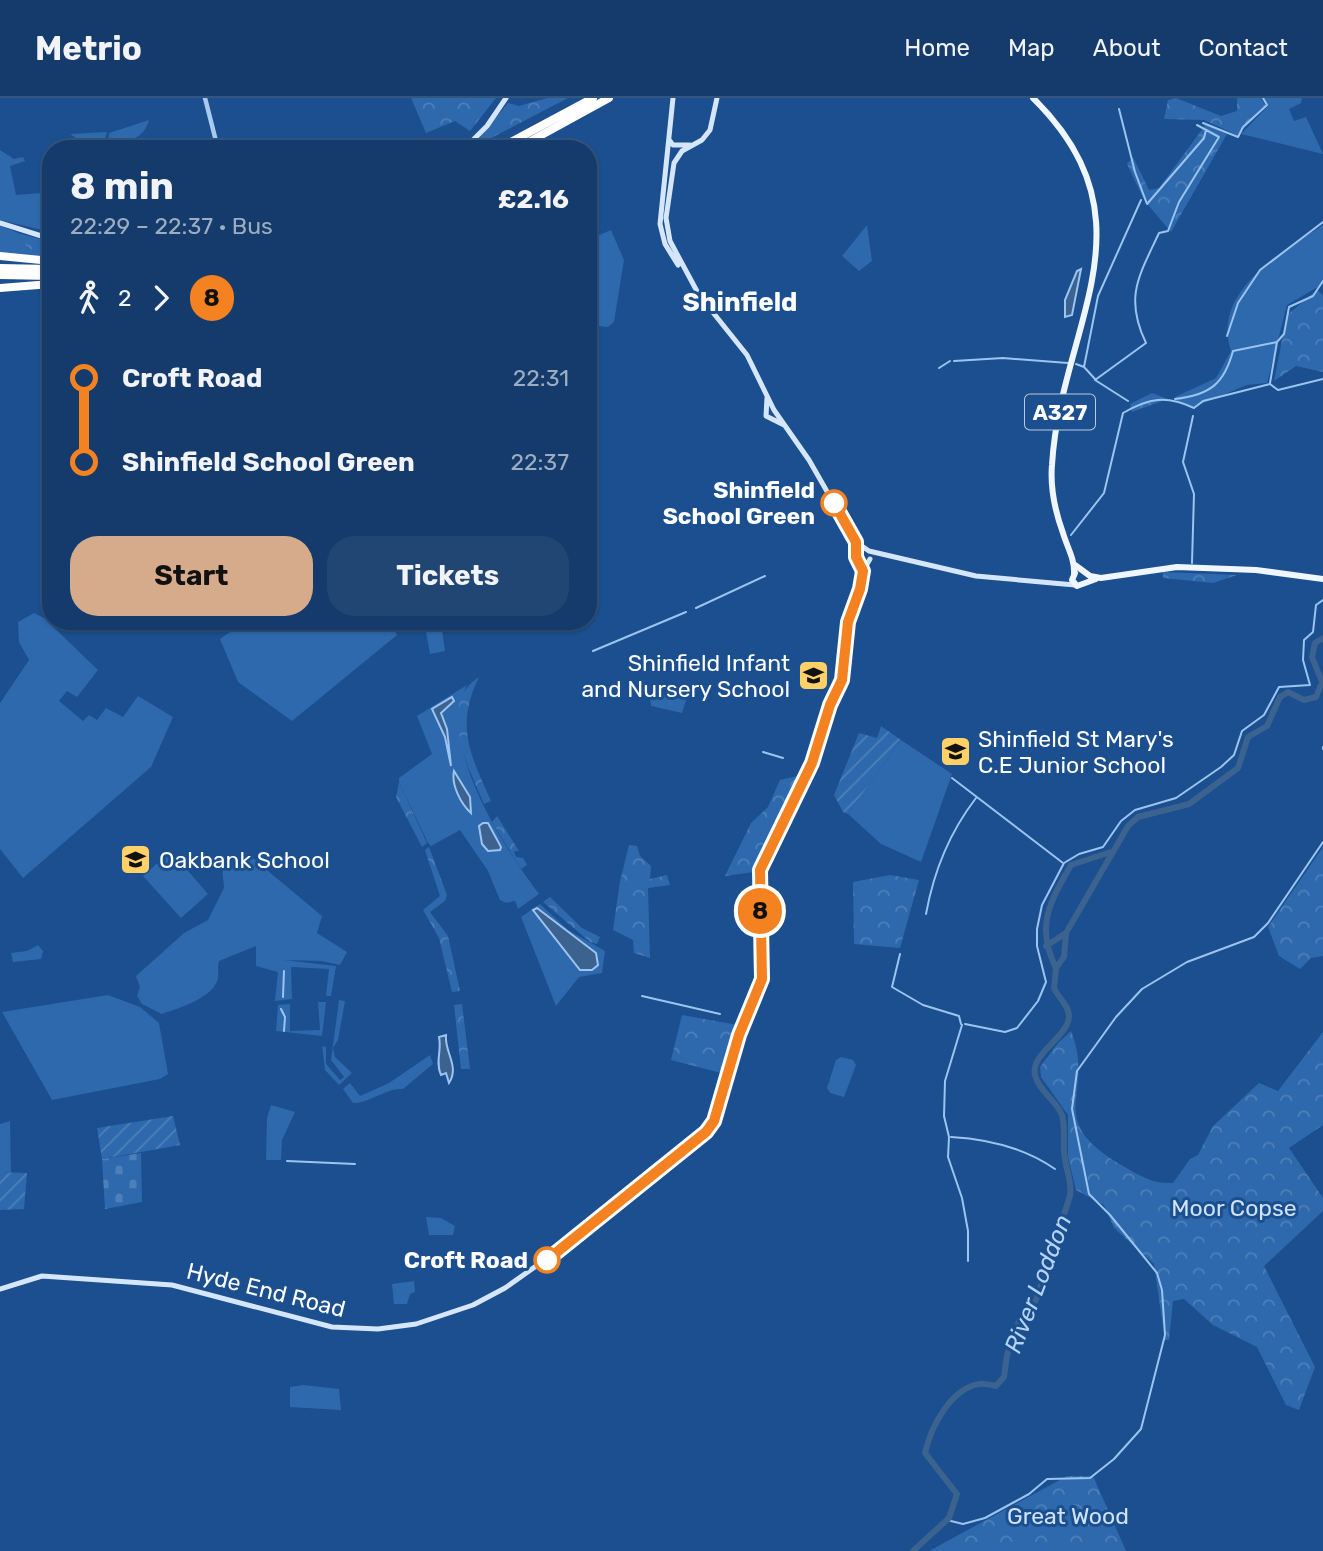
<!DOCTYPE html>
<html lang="en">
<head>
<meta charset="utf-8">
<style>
	body { margin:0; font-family:Rubik,sans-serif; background:#214673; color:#f1f3f6; height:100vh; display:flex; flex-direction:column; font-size:26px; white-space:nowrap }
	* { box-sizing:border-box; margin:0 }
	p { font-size:23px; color:#9dadc1 }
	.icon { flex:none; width:38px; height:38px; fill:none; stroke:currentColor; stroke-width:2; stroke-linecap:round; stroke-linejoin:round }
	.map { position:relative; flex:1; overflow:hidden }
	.sheet { position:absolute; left:42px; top:42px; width:555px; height:490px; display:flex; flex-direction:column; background:#143b6b; border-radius:28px; box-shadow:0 2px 5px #0004,0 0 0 2px #33557e }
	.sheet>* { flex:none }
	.badge { padding:0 14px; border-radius:23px; font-size:24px; line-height:46px }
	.map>.badge { position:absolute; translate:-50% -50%; box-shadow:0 0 0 4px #fff }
	.legs { display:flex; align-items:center; gap:10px; height:77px; padding:0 28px; font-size:23px }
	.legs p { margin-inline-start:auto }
	.headline { display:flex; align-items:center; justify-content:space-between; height:119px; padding:0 28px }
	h1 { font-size:38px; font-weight:700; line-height:52px }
	.cta { display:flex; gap:14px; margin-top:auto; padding:14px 28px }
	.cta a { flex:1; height:80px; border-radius:28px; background:#d6ab8b; color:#111; font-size:28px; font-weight:700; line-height:80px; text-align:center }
	.cta a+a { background:#214673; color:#f1f3f6 }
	ul { padding:0 28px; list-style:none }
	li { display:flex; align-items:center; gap:24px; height:84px; font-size:26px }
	li i { display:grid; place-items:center; width:10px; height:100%; margin:0 9px; background:currentColor }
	li i::after { content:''; width:18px; height:18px; margin:-9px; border:5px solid; border-radius:50%; background:#143b6b }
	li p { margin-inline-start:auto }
	li:first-child i { background:linear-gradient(#0000 50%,currentColor 0) }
	li:last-child i { background:linear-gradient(currentColor 50%,#0000 0) }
	header { display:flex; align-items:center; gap:42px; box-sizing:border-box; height:98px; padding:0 35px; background:#143b6b; border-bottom:2px solid #33557e }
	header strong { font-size:33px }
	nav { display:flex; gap:38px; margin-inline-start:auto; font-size:24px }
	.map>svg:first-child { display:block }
</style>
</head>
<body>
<header>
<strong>Metrio</strong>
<nav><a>Home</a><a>Map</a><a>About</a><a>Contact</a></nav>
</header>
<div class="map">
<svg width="1323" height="1453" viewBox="0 0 1323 1453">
	<defs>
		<pattern id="forest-crowns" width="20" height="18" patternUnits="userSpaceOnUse" patternTransform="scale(1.75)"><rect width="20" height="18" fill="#2e69ad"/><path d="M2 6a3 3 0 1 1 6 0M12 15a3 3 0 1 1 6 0" fill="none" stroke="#4d80b9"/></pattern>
		<pattern id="cemetery-stones" width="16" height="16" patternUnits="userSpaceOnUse" patternTransform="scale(1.75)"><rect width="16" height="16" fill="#2e69ad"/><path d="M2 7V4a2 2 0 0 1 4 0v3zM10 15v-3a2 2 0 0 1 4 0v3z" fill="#4d80b9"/></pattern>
		<pattern id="garden-furrows" width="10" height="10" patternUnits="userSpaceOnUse" patternTransform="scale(1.75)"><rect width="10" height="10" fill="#2e69ad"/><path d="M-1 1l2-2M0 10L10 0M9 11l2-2" fill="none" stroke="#4d80b9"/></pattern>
	</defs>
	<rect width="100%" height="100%" fill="#1b4f8f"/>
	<path fill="#2e69ad" d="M1264,0H1302L1301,5L1289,11L1294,23L1306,19L1323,56L1241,36L1268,8Z
		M149,22C143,43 127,43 108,45L109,35Z
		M107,34L104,45L85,46L70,36Z
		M0,52L14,61L23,59L25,63L10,68L16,97L42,95V83L51,89V134L0,122Z
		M0,127L18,135C27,152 30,154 51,155V160L0,156Z
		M867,127L872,163L859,173L842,158Z
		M1323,127V186L1287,207L1267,285L1247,287L1194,309L1177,303L1175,299L1216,280L1231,253C1211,193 1282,155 1323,127Z
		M611,132L624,162L614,224L608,229L588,227V142Z
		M34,515L44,520L98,572L77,599L67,593L59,603L83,623L89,617L97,622L106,610L123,619L138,598L173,619L151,669L23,780L0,751V605L29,562L19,544L18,524Z
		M246,523H390L397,537L292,623L238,584L220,541Z
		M442,532L445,553L430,556L426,534Z
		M467,587C438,650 502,746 539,796L518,811L515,803L506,805L500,802L488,773L460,732L431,748L428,745L399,684V680L432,656L417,618Z
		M689,593L682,615L651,608L650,598Z
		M901,642L952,676L921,764L881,746L848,716Z
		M243,752L322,818L317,835L347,854L340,867L321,863L284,862L336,868L331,898H326L329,871L291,869L292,901L275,903L278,874L256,868V848L219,863C217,869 219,874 218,880C214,900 179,910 162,916L142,906L137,898L140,889L136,878L184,835L208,822L224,790L222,769Z
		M171,753L208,796L181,820L143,778Z
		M540,806L568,832L605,853L602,875L579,879L556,908L521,819Z
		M38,847L43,853L41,861L13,864L11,855L27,853Z
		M108,897L140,909L159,925L168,976L160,981L52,1002L2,914Z
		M339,902L345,903L338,942L333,950L335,959L352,975L339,987L325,972L322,948L326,949V966L340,982L344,979L331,962Z
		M318,904H326L322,938L276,933L278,907L290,906V933L320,932Z
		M430,957L433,966L403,991C385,990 371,1005 353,1005L343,991L350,985L360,998L389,985Z
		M841,959L853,962L856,967L844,999L830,995L827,990L836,962Z
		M271,1007L295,1014L282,1042L281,1062H266L267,1020Z
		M10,1023L11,1074H0V1026Z
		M426,1119L441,1120L455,1128L453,1137H429Z
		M414,1183L415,1194L410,1196L407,1206H394L392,1186Z
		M303,1287L339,1291L341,1312L290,1309V1289Z"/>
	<path fill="url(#forest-crowns)" d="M411,0H496L470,33L455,23L426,35Z
		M547,0H568L470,51L508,5L519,8Z
		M1176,0L1221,18L1237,13V0H1261L1266,9L1237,37L1204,22L1164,21L1168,2Z
		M1206,26L1227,36L1171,134L1144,102L1127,66L1133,59L1149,92L1159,90Z
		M18,135L51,144V155C30,154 27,152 18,135Z
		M1317,192L1323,197V274L1296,268L1274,283L1287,217Z
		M1152,295L1168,301L1132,314L1130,306Z
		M1163,474L1237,477L1213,485L1163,480Z
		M479,579C455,628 470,656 491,703L484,706C469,671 436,606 479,579Z
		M802,677L754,774L725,778L751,725L768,709L780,682Z
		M399,684L427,745L422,749L396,699Z
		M497,718L519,753H514L516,759L523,760L527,767L521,771L492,724Z
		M629,747L637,748L640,758L651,768L650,781L667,777L670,787L648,790L650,860L634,855L633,842L613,832L620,783Z
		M429,749L447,797L445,803L430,814L448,838L460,893L452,894L439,840L423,812L440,798L425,752Z
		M1323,749V858L1311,860L1300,871L1279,858L1268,829Z
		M890,777L919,782L900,850L854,846L853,784Z
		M550,799L582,830L600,839L597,846L590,844L543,804Z
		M462,906L470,971H461L454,907Z
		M682,917L738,927L725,976L671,962Z
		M1071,933C1097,998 1040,1020 1123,1068C1141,1078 1152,1086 1173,1085L1190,1061L1198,1057L1213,1028L1259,985L1278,993L1323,934V1027L1289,1050L1323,1100V1113L1264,1168L1315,1269L1299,1312L1286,1307L1257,1249L1213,1227L1184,1201L1173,1203L1169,1242H1165L1154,1166L1114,1130L1104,1107L1076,1092L1068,1059V1017L1041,979L1040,969L1058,945Z
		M1067,1378H1093L1126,1453H929Z"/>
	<path fill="url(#cemetery-stones)" d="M141,1055L142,1104L105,1111L102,1061Z"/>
	<path fill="url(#garden-furrows)" d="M881,628L901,642L848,716L843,714L834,697L859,635L877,640Z
		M173,1018L180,1047L102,1061L97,1030Z
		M0,1074L27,1075L24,1111L0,1112Z"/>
	<path fill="#3c6290" stroke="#9cc4f0" stroke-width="2" d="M1081,171L1072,217L1065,219V202L1077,173Z
		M452,599L454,603L441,615L447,631L451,668L445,639L432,611Z
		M454,673L470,699L471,715C461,706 451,687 454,673Z
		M483,725H488L501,749L500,752L488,753L482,746L479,728Z
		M537,810L596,855L598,867L592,872H580L533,812Z
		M446,937C444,954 460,968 449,985L446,975L441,977C435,964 442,952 439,939Z"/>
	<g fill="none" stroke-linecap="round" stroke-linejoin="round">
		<path stroke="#9cc4f0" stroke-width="2" d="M1119,11L1135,74L1147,106L1204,40L1206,32
			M1203,25L1238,39L1243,29L1267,7L1263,0
			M1227,238L1238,205L1260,172L1323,124
			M954,263L1003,260L1068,265
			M1076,266L1084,269L1095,281
			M1084,269L1098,198L1141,102
			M939,270L950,263
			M1270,285L1277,244L1284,236L1289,209L1313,198L1323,183
			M1175,301C1210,297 1224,286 1233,253L1277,244
			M1128,303L1095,282L1146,245C1124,199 1139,178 1159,135L1168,133L1179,104L1219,39L1197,27
			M1071,437L1104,395L1123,315C1149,300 1166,297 1194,310L1203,303L1270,286L1278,292L1323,281
			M1192,465L1194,396L1183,364L1193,318
			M696,510L765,478
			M593,553L686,514
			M1323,649V651
			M763,654L783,660
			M952,680L1063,765
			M926,816C934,772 949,735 976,700
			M900,856L892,889L923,907L959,918L961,926
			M642,898L720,916
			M283,899L284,873
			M281,911L285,919L284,933
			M965,926L1005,934L1017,930L1038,903L1046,884L1037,848V831L1042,807L1064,765L1079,756L1103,749L1121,723L1135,712L1176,700L1221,669L1234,657L1242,633L1264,617L1279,589L1310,587L1303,562L1304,542L1313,534L1316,507L1323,502
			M962,927L945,983L944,1018L949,1039L948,1059L962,1100L968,1133V1163
			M951,1039C986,1041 1025,1050 1055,1071
			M287,1063L355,1066
			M947,1422L963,1426L985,1420L1029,1396L1047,1381L1090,1380L1114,1361L1141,1331L1165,1237L1162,1192L1157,1175L1110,1117L1089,1096L1072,1011L1077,973L1116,919L1142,891L1187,864L1254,839L1268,825L1323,744"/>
		<path stroke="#3c6290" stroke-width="6" d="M1046,848L1066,835
			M1056,870C1035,828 1050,804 1071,767L1111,754
			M913,1453L949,1420L957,1396L925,1355C931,1329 950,1291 979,1286C984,1285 991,1287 996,1288L1004,1279L1007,1257L1019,1223L1036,1202L1070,1098C1072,1083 1067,1075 1065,1061C1062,1047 1066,1031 1062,1017C1057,1003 1038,992 1035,977C1030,955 1069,939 1069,918C1069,907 1058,900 1054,890L1056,870L1064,859L1066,835L1128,728L1138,719L1189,706L1238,670L1248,639L1267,628L1280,599L1288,594L1304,602L1316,599L1322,584L1312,559L1315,545L1323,540"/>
		<path stroke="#a9c9ee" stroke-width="4.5" d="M205,0L218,51"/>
		<path stroke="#d6e6fa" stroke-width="5" d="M673,0L660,126L665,146L678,167
			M717,0L710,32L702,42L682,53L674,65L666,120L670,143L699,197L747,257L774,312L809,362L856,444L869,453L976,478L1075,487
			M670,43L673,47H690
			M464,51L487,28L506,0
			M0,125L51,141
			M767,300L766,318L784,327
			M856,444V461L863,473
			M0,1191L42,1178L172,1187L332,1229L378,1231L416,1226L473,1207L505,1190L563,1149L706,1034L717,1015L739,937L762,881L760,772L812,665L830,607L842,582L848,524L863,473L870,461"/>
		<path stroke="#f0f6ff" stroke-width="6" d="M1033,0C1159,124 1060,228 1052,367C1050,390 1055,413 1063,435C1067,449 1075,461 1074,476
			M1075,467L1090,478L1101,480L1177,469L1256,472L1323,481
			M1075,475L1072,482L1077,488L1096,481"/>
		<path stroke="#fff" stroke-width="8" d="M498,51L593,0
			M516,51L609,0
			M0,158L51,163
			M0,170L51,171
			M0,177L51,178
			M0,190L51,186"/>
	</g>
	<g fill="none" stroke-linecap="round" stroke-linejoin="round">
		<defs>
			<path id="line-1" d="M547,1162L706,1034L714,1023L739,937L762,881L760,772L812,665L830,607L842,582L848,524L860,491L863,473L856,459V444L834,405"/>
		</defs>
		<use href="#line-1" stroke="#fff" stroke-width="16"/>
		<use href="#line-1" stroke="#f58220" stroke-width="10"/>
	</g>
	<defs>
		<symbol id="school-square" viewBox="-11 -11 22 22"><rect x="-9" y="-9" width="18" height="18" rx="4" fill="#ffd166" stroke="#1b4f8f"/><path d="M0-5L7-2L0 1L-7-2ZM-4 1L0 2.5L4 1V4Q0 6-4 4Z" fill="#111"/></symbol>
	</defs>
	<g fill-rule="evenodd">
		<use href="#school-square" x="796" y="560" width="35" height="35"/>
		<use href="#school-square" x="938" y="636" width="35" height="35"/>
		<use href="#school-square" x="118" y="744" width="35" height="35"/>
	</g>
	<g fill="#fff" stroke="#f58220" stroke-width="3.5">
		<circle cx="834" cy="405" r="12"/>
		<circle cx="547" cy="1162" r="12"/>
	</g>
	<g text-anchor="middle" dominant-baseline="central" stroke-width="6" stroke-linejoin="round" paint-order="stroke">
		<rect fill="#1b4f8f" stroke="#bbcadd" stroke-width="2" x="1025" y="296.5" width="70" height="35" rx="5"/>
		<g font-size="21" font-weight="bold" fill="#fff">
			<text x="1060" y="314">A327</text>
		</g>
		<g font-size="23" font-weight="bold" fill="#fff" stroke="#1b4f8f" text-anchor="end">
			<text x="815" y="392">Shinfield<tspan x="815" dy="26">School Green</tspan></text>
			<text x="528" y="1162">Croft Road</text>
		</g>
		<g font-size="23" fill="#fff" stroke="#1b4f8f" text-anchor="start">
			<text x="790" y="565" text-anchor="end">Shinfield Infant<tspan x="790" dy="26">and Nursery School</tspan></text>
			<text x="978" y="641">Shinfield St Mary's<tspan x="978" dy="26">C.E Junior School</tspan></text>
			<text x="159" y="762">Oakbank School</text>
		</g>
		<g font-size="23" fill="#cfe3fa" stroke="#1b4f8f">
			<text x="1234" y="1110">Moor Copse</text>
			<text x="1068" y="1418">Great Wood</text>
		</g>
		<g font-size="23" fill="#fff" stroke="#1b4f8f">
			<text transform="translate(266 1192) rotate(14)">Hyde End Road</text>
		</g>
		<g font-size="24" font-style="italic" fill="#b5d3f5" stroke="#1b4f8f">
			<text transform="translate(1038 1186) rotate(-69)">River Loddon</text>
		</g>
		<g font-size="26" font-weight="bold" fill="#fff" stroke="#1b4f8f">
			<text x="740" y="204">Shinfield</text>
		</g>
	</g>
</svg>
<b class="badge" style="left:760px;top:813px;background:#f58220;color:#111">8</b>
<section class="sheet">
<div class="headline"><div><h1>8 min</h1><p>22:29 – 22:37 · Bus</p></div><b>£2.16</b></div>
<div class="legs"><svg class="icon" aria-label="walk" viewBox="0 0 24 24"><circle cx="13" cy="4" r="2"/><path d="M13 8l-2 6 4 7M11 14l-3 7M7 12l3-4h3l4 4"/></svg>2<svg class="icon" aria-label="forward" viewBox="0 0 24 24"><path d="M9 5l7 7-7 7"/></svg><b class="badge" style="background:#f58220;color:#111">8</b></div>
<ul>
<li><i style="color:#f58220"></i><b>Croft Road</b><p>22:31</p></li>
<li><i style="color:#f58220"></i><b>Shinfield School Green</b><p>22:37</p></li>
</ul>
<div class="cta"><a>Start</a><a>Tickets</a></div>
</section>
</div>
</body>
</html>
